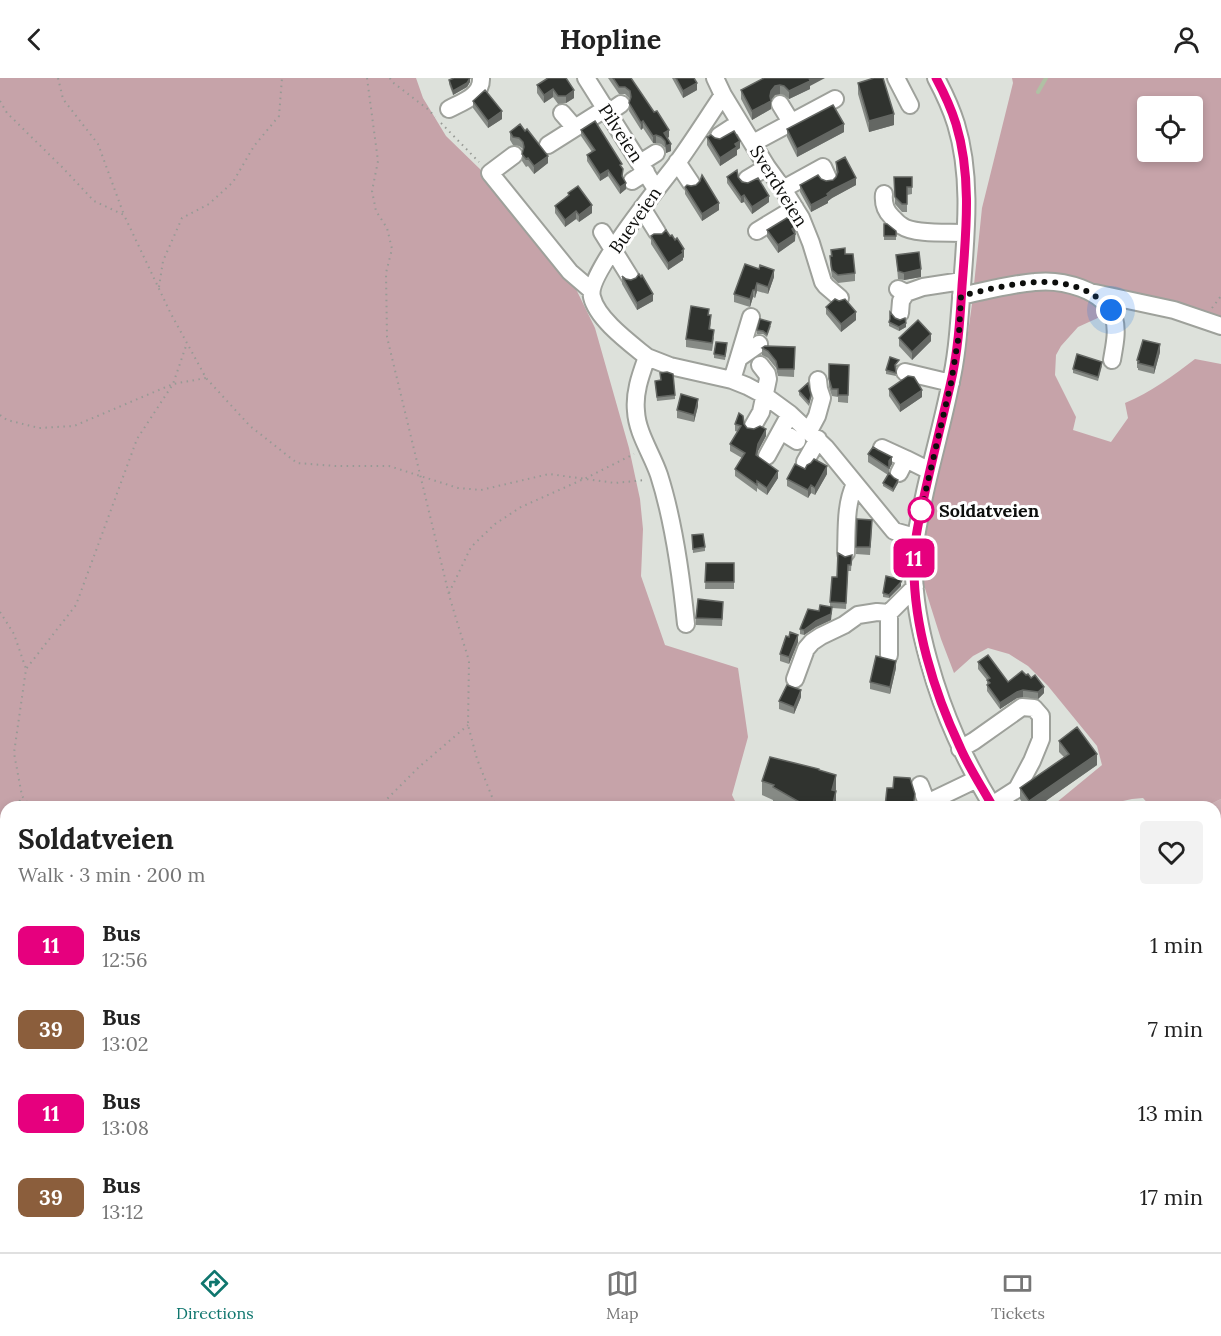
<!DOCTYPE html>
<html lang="en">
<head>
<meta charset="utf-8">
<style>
	body { margin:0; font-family:Lora,serif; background:#f2f2f2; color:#222; height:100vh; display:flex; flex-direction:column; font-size:22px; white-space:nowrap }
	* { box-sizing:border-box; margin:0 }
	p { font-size:20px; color:#767676 }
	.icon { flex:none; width:33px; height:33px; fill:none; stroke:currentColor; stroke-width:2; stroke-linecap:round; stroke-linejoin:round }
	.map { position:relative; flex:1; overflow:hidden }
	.side { position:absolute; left:0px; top:723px; width:1221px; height:452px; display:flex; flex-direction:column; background:#fff; border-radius:18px 18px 0 0; box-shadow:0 3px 9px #0003 }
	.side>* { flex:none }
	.badge { padding:0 12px; border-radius:9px; font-size:21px; line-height:39px }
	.buttons { position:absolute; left:1137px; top:18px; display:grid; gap:12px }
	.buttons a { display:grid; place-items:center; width:66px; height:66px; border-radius:6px; background:#fff; box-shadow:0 3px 9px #0003; font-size:30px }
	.you { position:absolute; width:30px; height:30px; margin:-15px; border:4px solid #fff; border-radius:50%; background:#1a73e8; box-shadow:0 0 0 9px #1a73e833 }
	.map>.badge { position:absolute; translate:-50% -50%; box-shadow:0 0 0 3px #fff }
	.round { display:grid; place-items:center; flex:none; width:63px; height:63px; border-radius:6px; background:#f2f2f2 }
	.head { display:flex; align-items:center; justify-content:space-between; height:102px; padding:0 18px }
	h1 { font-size:28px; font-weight:700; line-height:45px }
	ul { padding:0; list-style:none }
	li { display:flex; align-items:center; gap:18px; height:84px; padding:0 18px }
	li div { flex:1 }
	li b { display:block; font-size:22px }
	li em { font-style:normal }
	li .badge { min-width:66px; font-weight:700; text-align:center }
	header { display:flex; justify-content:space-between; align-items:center; height:78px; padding:0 18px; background:#fff; font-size:27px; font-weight:700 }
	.tab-bar { display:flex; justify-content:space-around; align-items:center; height:84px; border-top:2px solid #e0e0e0; background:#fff; font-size:16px; color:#767676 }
	.tab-bar a { display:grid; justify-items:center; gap:3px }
	.tab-bar .active { color:#0f766e }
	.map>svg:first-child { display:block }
</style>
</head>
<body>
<header><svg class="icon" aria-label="back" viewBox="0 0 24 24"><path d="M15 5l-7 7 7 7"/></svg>Hopline<svg class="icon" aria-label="person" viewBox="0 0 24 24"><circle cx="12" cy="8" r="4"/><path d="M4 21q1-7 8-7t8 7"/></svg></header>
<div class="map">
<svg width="1221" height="1174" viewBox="0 0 1221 1174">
	<rect width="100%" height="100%" fill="#dde1db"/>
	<path fill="#ceb0b5" d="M1221,721V900L1215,905V729H1205Z"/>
	<path fill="#c6a3a9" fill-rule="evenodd" d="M0,0H416L423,20L446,58L483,94L552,185L576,211L595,250L629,370L640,421L643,451L641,498L665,567L738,590L748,659L732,717L738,729H6V1168L731,1169L730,1174H0Z
		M1012,0H1221V244L1124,228L1078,249L1061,268L1056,277L1055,297L1076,339L1073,352L1111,364L1128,340L1125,325C1151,314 1173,298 1195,281L1221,286V721L1205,729H1151L1143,720L1132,721L1096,729H1051L1102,687L1097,668L1048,608L1028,588L1009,576L988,570L973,578L954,595L941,561L922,501L924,457L963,291L972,226L982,130L1013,5ZM1148,28H1192V74H1148Z
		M1221,916V1056L1215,1057V922Z"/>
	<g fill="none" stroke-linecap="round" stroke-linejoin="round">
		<path stroke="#b0c0a4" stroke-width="4" d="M1038,14L1046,0"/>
		<defs>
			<path id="minor" d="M586,0L656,111
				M896,0L910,27
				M936,0C944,15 951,30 956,46C972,98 966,155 962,208C959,243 958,274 950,308C943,343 933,378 925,414C920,438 914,461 914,486C913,519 920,552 929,584C944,638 964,681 993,729
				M723,17L767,89L783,111L801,140L811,165L823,204L826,208L840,220
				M780,26L791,44
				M449,31C462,24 482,18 481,0
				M562,35L575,50
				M608,35L621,26
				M719,58L739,45
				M753,65L835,21
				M548,67L605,31
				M514,77L490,95L570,194L591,212
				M677,84L691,105
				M640,85L656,75
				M747,101L767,89
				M632,103L646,94
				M783,111L823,89L828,100
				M884,116C883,125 885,132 891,138C895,142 898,146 902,148C915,157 949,154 965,155
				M642,130L657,154
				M757,153L795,130
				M602,154L630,199
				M898,211L906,215L923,209L962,203
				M1095,215L1174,232L1221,248
				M961,218C985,213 1010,206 1035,204C1061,201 1105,211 1114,240C1118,254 1114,269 1112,282
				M900,235L901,223L906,215
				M647,279C630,265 597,241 592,219C586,198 661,106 677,85C693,63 708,39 723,17L715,0
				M739,280L759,266
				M905,294L951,305
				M732,302L751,239
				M753,348L761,334L768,301L767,296L760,287
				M781,353L797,363
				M809,353L817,338L822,320L819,311L818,302
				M882,370L906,381
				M767,378L790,336
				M805,384L818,361
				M899,395L906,381L930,393
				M846,475C847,452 845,427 855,406
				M686,546C681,496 674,444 659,397C652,376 637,355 636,333C634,314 641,296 647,279L670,288L732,302L747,308L764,317L790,336L826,370L894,453L915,459
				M889,577V535
				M795,601L806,571L812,564L821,558L844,547L858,537L877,534L889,535L915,509
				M960,671L974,663L1022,629L1034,630L1041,638V661L1032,683L1017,711L992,727
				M920,707L927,725
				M924,729L927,725L977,701
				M1215,915L1221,912
				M1215,1070L1221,1069
				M1215,1125H1221
				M1211,1168V1174"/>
		</defs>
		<use href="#minor" stroke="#9ea19b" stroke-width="20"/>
		<path stroke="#979a95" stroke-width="2" stroke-dasharray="1.5 4.5" stroke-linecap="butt" d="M58,0L63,21L98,66L124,137
			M367,0L378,83L372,113L376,133L387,150L392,171L386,195L387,259L449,517L469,583L468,647L477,681L496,729
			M390,0L391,3L429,32L435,39
			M0,23L7,35L63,90L94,123L124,137L170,234L206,300L250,348L297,385L335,388H389L458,410L481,412L549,396L615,405L645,402
			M441,45L479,84
			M159,209L163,183L182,140L209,126L233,104L254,68L279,38L282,0
			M1212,230L1221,218
			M0,337L7,342L39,350L74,348L173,306L206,300
			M449,515L471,469L495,446L521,429L586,400L634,376
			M0,534L14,556L26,591
			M17,729L22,718
			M31,729L22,718L14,675L26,591L76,527L137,361L173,306L187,265
			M379,729L419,689L468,647
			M6,761C3,791 2,821 6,850
			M0,875L6,851
			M0,954L4,960L5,1034L6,1039
			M0,1162L6,1167
			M8,1168L13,1173L28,1171L31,1168
			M184,1174V1168
			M245,1174L247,1168
			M435,1174L437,1168"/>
		<use href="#minor" stroke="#fff" stroke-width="16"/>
	</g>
	<path fill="#868a85" d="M548,0L574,20L566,25L558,26L553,19L544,25L537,15V7Z
		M608,0H631L669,59L667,60L671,73L666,75L665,70L661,66L656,65H653L643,50L641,52L629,33L630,21L625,16H619Z
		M672,0H694L697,12L683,20Z
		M764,0L810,8V11L789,21L784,17L780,16L775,17L771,22V31L752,42L741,21V12Z
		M449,2L470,4L467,9L453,17L449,6Z
		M858,5L894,47L869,54L858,16Z
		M473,23L502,41L488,50L473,30Z
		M520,46L548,85L534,96L528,88L526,89L522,83L523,71L519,68L513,67L510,62V54Z
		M787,51L844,54L797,79L787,59Z
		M581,52L622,90L623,100L626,111L620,116L608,98L600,103L587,83V77L592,74L581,58Z
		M707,59L715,60L740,70L737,72V77L720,88L707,67Z
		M836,84L856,107L832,120L828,123V125L811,134L800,114V107L821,101L826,103L833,102L837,97L836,92Z
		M727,99H738L769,124L752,136L744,124L741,125L727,105Z
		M894,99H912V116L907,117V134H902L895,126Z
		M685,109L719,132L702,143L685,116Z
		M568,115L592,135L579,144L576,141L565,149L555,135V128L568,118Z
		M884,146L896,153V162H884Z
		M767,152L796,156L795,157V163L778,175L767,159Z
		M651,158L684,179L683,180V182L668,192L651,166Z
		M831,172L845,176L855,195V203L838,205L832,199L830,186Z
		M896,177L921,199L904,202L898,201Z
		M745,186L774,199L768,216L757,213L755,220L753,219L750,229L734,224V216Z
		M622,198L626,201L631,202L641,199L653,223L637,232L622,206Z
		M826,229L856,242L841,254L826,236Z
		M709,237L711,245L710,252L714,260L712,273L686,269V261Z
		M895,240L906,249L899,253L889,248V244Z
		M771,248L767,259L763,256H757V252Z
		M899,260L931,263L912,282L899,268Z
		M727,269L725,282L714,280V276Z
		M795,269L794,299L778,298L776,290L768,280L762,277V270Z
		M1160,274L1154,296L1138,292V290H1137V282Z
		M829,286L849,287L848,325L838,324V319L832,318L829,309Z
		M899,286L895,291L896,298L886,296V292Z
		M1102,288L1098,303L1073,295V291Z
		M660,302L675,317V321L657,323L655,303Z
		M889,311L922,319L900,334L889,318Z
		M799,313L811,320L809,328L799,317Z
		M698,328L694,344L677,340V332Z
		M735,346H744L747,350L766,358L758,373L757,377L778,400L767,417L757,410V414L735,398V391L742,380L730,373V366L738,354L735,353Z
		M868,376L892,386L889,391V395L898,405L893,414L883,408V405L888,397L868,384Z
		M827,396L815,417L811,415L808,420L787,408V401Z
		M857,441L872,450L870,477L856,476Z
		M692,457L705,469V473L693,475Z
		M852,477L851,493H848L846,531L832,530L831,542L816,549L804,557L800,556V551L819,533L830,529V524L837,499L845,479Z
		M706,485H734V511H705Z
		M901,504V508L889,520L883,519V515Z
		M723,531L722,548L696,547V540Z
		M789,559L798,564L789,586L780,583V576Z
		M978,584L1008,604L1026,597L1044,615L1038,621L1023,619L1017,620L1000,631L987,613V602L978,591Z
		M896,590L890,616L870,611V604Z
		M801,619L794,636L779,631V623Z
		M1059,663L1097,687L1037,729H1025L1020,721V710L1064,679L1059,674Z
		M819,692L836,697V729H782L773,724V722L762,717V703Z"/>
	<path fill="#646763" d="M470,0V4L467,9L453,17V13Z
		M809,0H825L810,8V11L789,21V13Z
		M697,5V12L683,20V13Z
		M780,7V16L775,17L771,22V31L752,42V33L770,18L771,13L775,8Z
		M553,11V19L544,25V17Z
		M574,12V20L566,25V18Z
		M502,33V41L488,50V43Z
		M894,36V47L869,54V43Z
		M643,43V50L641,52V45Z
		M844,46V54L797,79V71Z
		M669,52V59L664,62V55Z
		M656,57V65H653V58Z
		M740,63V70L737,72V77L720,88V80L735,66Z
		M671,66V73L666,75V68Z
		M548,78V85L534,96V88Z
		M608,92V98L600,103V97Z
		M856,100V107L832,120L828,123V125L811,134V127L832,112Z
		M626,105V111L620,116V109Z
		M744,117V124L741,125V119Z
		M769,118V124L752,136V129Z
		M719,125V132L702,143V136Z
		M592,127V135L579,144V137Z
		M576,133V141L565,149V142Z
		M796,148L795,163L778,175V167L792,151Z
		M684,171V179L683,180V182L668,192V185Z
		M921,191V199L904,202V195Z
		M774,192V199L768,216V209Z
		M757,205V213L755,220V212Z
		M753,212V219L750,229V221Z
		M653,216V223L637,232V225Z
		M856,234V242L841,254V246Z
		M906,245V249L899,253V249Z
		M931,256V263L912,282V274Z
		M1160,266V274L1154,296V289Z
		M922,312V319L900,334V327Z
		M698,321V328L694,344V337Z
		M766,351V358L758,373L756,384V377L758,366Z
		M892,379V386L889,391V397V383Z
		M827,388V396L815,417V410Z
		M778,393V400L767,417V410Z
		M898,402V405L893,414V411Z
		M811,407V415L808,420V412Z
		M901,504V508L889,520V517Z
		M832,529L831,542L816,549L804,557V552Z
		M798,557V564L789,586V579Z
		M896,583V590L890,616V609Z
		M1044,609V615L1038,621V614Z
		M801,612V619L794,636V629Z
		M1023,612V619L1017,620L1000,631V625L1017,614Z
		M1097,676V687L1037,729H1029V723Z
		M836,697V711L832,727V712Z
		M836,713V729H832Z"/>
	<path fill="#30332f" stroke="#646763" stroke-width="1.5" d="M454,0H470L467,5L453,13L449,2Z
		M548,0H566L574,12L566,18H558L553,11L544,17L537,7Z
		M613,0H631L654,34L657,33L669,52L664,55L671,66L666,68L665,63L661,59L656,57L653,58L643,43L641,45L629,25L631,19L630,13L625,9H619Z
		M676,0H694L697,5L683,13Z
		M764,0H809L810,3L789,13L784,8L780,7L775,8L771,13L770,18L771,23L752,33L741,12Z
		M874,0H883L894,36L869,43L858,5Z
		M485,12L502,33L488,43L473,23Z
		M833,27L844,46L797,71L787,51Z
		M595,43L622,86L620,87L623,91L622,98L626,105L620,109L608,92L600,97L587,77L595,72L581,52Z
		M520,46L525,53L527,51L548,78L534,88L528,80L526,81L522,76L524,69L523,64L519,60L513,59L510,54Z
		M734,53L740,63L735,66L737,69L720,80L707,59L711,57L715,60L720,61Z
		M845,79L856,100L832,112L827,116L828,118L811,127L800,107L818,97L821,101L826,103L833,102L836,99L838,94L836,84Z
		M737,92L738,99L742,104L748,105L758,100L769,118L752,129L744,117L741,119L727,99Z
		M702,97L719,125L702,136L685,109L687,107L691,108L696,107L700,103Z
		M894,99H912V109H907V126H902L895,119Z
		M578,108L592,127L579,137L576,133L565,142L555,128L569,117L568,115Z
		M790,138L796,148L792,151L795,156L778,167L767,152Z
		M884,146H887L896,153V158H884Z
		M666,152L670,158L672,157L675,162L677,160L684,171L682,173L683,175L668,185L651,158L654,156H662Z
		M845,170V176H853L855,195L838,197L832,192L831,186L830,178H832L831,172Z
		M919,174L921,191L904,195L898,193L896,177Z
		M745,186L759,191L760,187L774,192L768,209L757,205L755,212H753L750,221L734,216Z
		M639,196L641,199L642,197L653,216L637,225L622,198L626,201L631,202L636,200Z
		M835,221L839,223L845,221L856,234L841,246L826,229Z
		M691,228L709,231L708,237H711L709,251L714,252L712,265L686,261Z
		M890,234L895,240L900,242L905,240L906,245L899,249L889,244L890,241Z
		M760,241L771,244L767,256L763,253L757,252Z
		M918,242L931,256L912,274L899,260Z
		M1143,262L1160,266L1154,289L1138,285L1139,283L1137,282Z
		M716,264L727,265L725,278L714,276Z
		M765,268L795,269L794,291H778L776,283L768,273L762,270Z
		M1077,276L1102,284L1098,299L1073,291Z
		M890,279L899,282L895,287L896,295L886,292Z
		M829,286L849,287L848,317H838V311H832L829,301Z
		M667,294L673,296L675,317L657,319L655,303L661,302L660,295Z
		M908,298L914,299L922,312L900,327L889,311Z
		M808,305L811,317L809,324L799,313Z
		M681,316L698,321L694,337L677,332Z
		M739,335L743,338L744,346L747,350L754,351L760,348L766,351L758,366L756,377L778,393L767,410L757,403V407L735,391L745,375L730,366L741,348L735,346Z
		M873,369L878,372L892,379L889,383V390L868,376Z
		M814,381L827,388L815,410L811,407L808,412L787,401L795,386L805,391L807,387L811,385Z
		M889,395L894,400L898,402L893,411L883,405Z
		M857,441L872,442L870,469H856Z
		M703,456L705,469L693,471L692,457Z
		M838,475L845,479L852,477L851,487H848L846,525L830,524L832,499H837Z
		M706,485H734V504H705Z
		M886,498L902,502L901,504L889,517L883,515Z
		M698,521L723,524L722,541L696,540Z
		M820,527L832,529L831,536L816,543L804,552L800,551L808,531L819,533Z
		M790,554L798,557L789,579L780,576L786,558L789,559Z
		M988,577L1008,604L1022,593L1026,597L1028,596L1031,600L1035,597L1044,609L1038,614L1023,612L1017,614L1000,625L987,607L990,605L987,602L990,600L978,584Z
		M876,578L896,583L890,609L870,604Z
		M787,607L801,612L794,629L779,623Z
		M1077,649L1097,676L1029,723L1020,710L1069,676L1059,663Z
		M770,679L819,691V692L836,697L832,712L836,713L832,729H808L773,709L774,707L762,703Z
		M894,699L910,700L915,716L913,729H885L887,710H893Z
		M1221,1079V1108L1219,1094H1220Z"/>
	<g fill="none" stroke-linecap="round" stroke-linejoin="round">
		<defs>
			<path id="line" d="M936,0C944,15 951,30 956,46C972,98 966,155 962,208C960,242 958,275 950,308C942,343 933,378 925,414C920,438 914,461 914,485C913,547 934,614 960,669C969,690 982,709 993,729"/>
		</defs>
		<use href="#line" stroke="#fff" stroke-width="14"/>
		<use href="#line" stroke="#e6007e" stroke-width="9"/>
		<path stroke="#0d0e0c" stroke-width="6" stroke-dasharray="0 10.8" d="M921,432L920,437L951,305L959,256L961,218C1011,206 1072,188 1111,232"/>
	</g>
	<circle fill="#fff" stroke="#e6007e" stroke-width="3" cx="921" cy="432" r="12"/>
	<g text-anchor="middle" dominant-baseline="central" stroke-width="6" stroke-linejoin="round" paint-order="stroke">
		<g font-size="18" fill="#0d0e0c" stroke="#fff">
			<text transform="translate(621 55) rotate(57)">Pilveien</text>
			<text transform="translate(779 108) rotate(58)">Sverdveien</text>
			<text transform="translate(635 142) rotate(-55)">Bueveien</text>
		</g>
		<g font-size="18" font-weight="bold" fill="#0d0e0c" stroke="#fff" text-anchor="start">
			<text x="939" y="432">Soldatveien</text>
		</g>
	</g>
</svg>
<div class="buttons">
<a><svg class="icon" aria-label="locate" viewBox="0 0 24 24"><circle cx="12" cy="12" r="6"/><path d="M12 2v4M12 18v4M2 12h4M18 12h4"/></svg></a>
</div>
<div class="you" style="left:1111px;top:232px"></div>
<b class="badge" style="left:914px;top:480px;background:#e6007e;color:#fff">11</b>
<section class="side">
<div class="head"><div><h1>Soldatveien</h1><p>Walk · 3 min · 200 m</p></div><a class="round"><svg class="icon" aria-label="heart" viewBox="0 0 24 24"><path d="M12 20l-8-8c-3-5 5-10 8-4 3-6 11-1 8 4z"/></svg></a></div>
<ul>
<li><span class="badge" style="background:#e6007e;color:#fff">11</span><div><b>Bus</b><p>12:56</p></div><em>1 min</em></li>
<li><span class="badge" style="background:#8b5e3c;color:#fff">39</span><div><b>Bus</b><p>13:02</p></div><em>7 min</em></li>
<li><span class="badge" style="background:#e6007e;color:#fff">11</span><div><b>Bus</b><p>13:08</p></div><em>13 min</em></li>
<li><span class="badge" style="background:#8b5e3c;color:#fff">39</span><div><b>Bus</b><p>13:12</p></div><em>17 min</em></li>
</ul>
</section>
</div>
<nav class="tab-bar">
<a class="active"><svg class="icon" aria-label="directions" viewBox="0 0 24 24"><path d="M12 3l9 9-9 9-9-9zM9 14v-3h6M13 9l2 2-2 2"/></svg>Directions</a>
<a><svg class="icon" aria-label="map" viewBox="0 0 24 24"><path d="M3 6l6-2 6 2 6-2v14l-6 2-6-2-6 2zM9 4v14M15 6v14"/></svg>Map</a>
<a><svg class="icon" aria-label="tickets" viewBox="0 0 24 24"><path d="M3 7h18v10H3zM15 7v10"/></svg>Tickets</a>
</nav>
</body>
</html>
